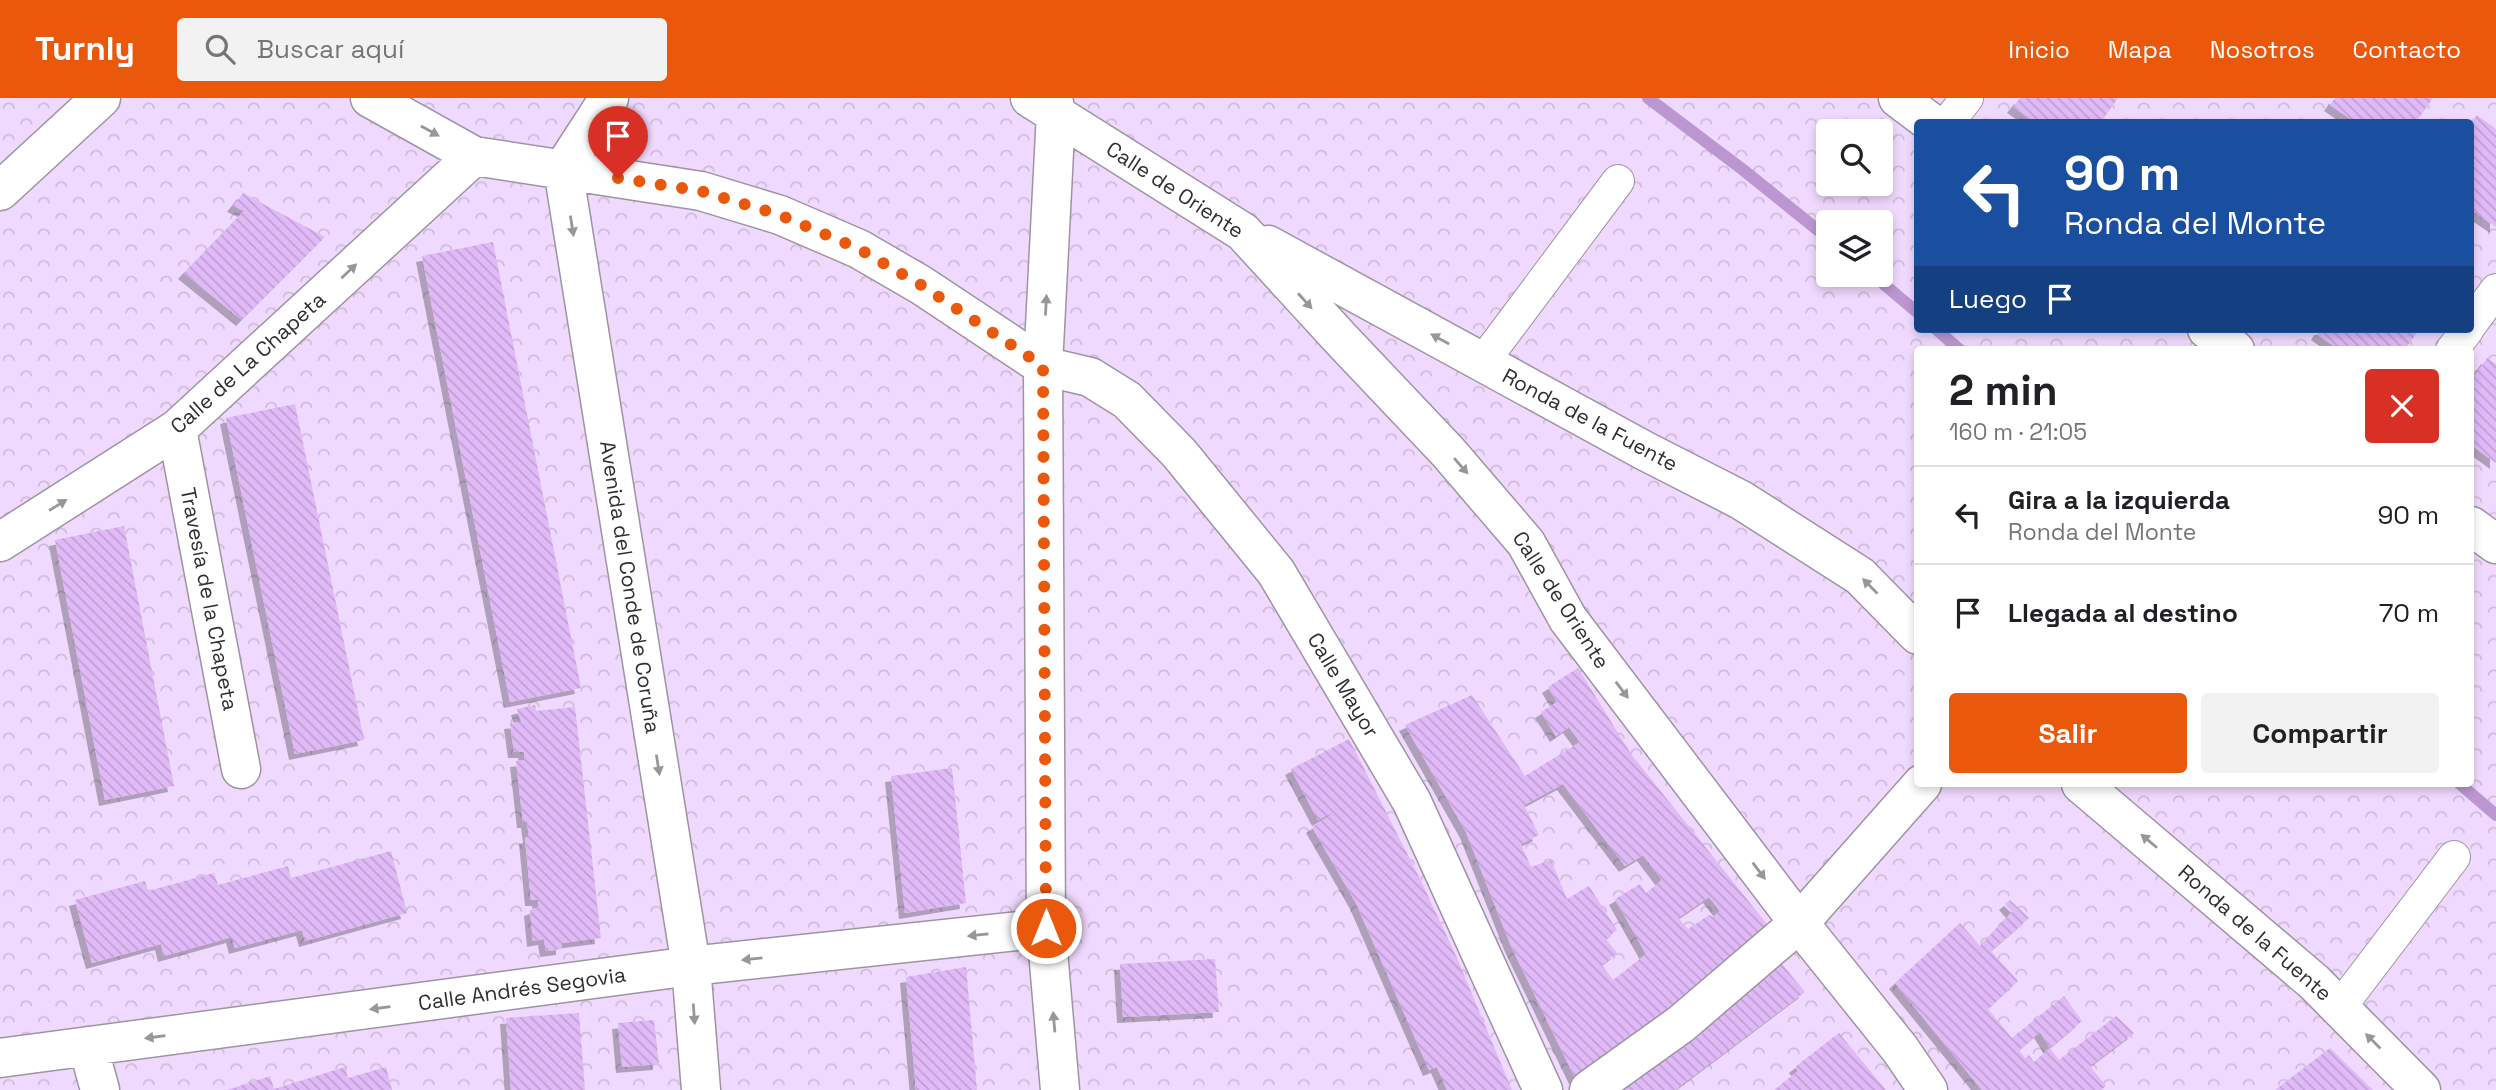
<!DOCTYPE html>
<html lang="es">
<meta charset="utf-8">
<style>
:root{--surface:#fff;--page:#f2f2f2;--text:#202124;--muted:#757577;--line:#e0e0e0;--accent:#ea580c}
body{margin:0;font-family:"Space Grotesk",sans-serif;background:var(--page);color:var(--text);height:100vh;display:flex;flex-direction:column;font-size:26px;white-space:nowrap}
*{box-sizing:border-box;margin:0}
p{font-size:23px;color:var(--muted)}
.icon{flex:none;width:38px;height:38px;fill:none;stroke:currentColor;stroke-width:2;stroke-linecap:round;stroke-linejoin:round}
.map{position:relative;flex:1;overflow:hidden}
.panel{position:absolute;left:1914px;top:248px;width:560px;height:441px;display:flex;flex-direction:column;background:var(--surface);border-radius:7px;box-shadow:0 4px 10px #0003}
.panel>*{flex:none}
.hud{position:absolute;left:1914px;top:21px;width:560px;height:214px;border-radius:7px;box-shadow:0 4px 10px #0003;background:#1a4fa0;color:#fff;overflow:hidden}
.tools{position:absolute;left:1816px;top:21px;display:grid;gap:14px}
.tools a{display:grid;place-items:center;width:77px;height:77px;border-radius:7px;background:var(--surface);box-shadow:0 4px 10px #0003;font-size:35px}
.pin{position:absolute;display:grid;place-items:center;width:60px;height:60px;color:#fff;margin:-72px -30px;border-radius:50% 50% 50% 0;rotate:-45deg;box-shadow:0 0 7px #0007}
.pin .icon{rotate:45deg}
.me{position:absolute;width:77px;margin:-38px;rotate:0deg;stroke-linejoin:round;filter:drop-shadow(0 0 5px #0008)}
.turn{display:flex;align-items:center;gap:24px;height:147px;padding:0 35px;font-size:32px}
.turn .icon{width:91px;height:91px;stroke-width:2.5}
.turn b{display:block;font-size:49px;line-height:60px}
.then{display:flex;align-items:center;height:66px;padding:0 35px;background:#0003;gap:14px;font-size:26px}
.round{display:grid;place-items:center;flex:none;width:74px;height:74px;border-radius:7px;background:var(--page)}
.overview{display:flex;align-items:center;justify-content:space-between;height:119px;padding:0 35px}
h1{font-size:42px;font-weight:600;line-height:52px}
.primary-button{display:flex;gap:14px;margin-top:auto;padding:14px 35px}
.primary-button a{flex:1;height:80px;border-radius:7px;background:var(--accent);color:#fff;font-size:28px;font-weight:600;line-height:80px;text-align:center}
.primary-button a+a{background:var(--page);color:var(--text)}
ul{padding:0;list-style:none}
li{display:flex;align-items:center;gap:21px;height:98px;padding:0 35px;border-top:2px solid var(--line)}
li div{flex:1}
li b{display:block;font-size:26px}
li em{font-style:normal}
header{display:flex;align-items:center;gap:42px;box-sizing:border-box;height:98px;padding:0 35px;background:var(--accent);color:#fff}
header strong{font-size:33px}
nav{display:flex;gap:38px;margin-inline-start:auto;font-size:24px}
.search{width:490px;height:63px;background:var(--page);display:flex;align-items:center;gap:18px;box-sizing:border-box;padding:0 24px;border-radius:7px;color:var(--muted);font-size:26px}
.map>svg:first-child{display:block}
</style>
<header>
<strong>Turnly</strong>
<div class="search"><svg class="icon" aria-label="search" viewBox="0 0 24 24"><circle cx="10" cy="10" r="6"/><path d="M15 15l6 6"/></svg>Buscar aquí</div>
<nav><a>Inicio</a><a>Mapa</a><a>Nosotros</a><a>Contacto</a></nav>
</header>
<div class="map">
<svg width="2496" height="992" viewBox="0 0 2496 992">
<defs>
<pattern id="park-crowns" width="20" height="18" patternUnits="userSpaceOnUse" patternTransform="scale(1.75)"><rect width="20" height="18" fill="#f0d9fe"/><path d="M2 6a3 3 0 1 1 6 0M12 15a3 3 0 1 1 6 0" fill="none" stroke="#cebbda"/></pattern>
<pattern id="building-back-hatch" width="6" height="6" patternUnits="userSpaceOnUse" patternTransform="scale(1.75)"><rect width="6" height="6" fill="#e0b9f7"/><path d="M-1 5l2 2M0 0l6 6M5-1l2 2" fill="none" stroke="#c19fd4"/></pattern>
<filter id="shadow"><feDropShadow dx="-6" dy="6" stdDeviation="0" flood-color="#0004"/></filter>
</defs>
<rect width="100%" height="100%" fill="#faf2ff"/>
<path fill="url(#park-crowns)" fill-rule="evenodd" d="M 0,0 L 2496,0 L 2496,992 L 0,992 ZM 1918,24 L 2471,24 L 2471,231 L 1918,231 ZM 1829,33 L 1881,33 L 1881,86 L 1829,86 ZM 1829,124 L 1881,124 L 1881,177 L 1829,177 ZM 1918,252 L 2471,252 L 2471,686 L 1918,686 Z"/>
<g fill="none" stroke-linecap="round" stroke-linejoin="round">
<path stroke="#bc96d1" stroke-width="12" d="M 1648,0 L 1742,71 L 1829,141
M 1873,177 L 1918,215
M 1936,231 L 1960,252
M 2460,686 L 2496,717"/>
</g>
<path fill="url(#building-back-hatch)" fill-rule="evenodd" filter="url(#shadow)" d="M 2020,0 L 2118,0 L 2101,24 L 2035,24 L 2013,9 Z
M 2335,0 L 2433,0 L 2416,24 L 2355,24 L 2330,7 Z
M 2477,17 L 2496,31 L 2496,129 L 2471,112 L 2471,25 Z
M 243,95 L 325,139 L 242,222 L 184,175 L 244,113 L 233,108 Z
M 493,144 L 581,590 L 510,604 L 422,158 Z
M 2320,231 L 2420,231 L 2404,252 L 2339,252 L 2317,236 Z
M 2487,260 L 2496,266 L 2496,365 L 2471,347 L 2471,283 Z
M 295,306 L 364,642 L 295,656 L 226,320 Z
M 124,428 L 174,688 L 105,702 L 55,442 Z
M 1578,570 L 1631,656 L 1774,835 L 1575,980 L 1511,848 L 1466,734 L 1405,627 L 1472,597 L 1525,678 L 1580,644 L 1569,629 L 1556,638 L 1541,614 L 1557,604 L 1548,589 ZM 1563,686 L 1625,768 L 1643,757 L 1662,782 L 1646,795 L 1640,786 L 1615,801 L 1646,856 L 1613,882 L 1602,867 L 1617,855 L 1606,841 L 1617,832 L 1589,788 L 1567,801 L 1551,762 L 1531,769 L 1521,746 L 1539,737 L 1524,707 ZM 1709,799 L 1720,813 L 1713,819 L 1709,817 L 1688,831 L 1678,820 Z
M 535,607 L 536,613 L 575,609 L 601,840 L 562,845 L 562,851 L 546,853 L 544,841 L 533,843 L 530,812 L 539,809 L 538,802 L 531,802 L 525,740 L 529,739 L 527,724 L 523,724 L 516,663 L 525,662 L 524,654 L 514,654 L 510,625 L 521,624 L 517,611 Z
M 1349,641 L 1422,785 L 1457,860 L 1512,992 L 1447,992 L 1437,969 L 1429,972 L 1356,805 L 1312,729 L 1341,710 L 1318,722 L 1291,671 Z
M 952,670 L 966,805 L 905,815 L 891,678 Z
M 391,753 L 407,815 L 305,843 L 302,832 L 235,850 L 232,839 L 164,858 L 161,846 L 92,865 L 75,802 L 145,783 L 148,793 L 214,775 L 218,787 L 288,768 L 291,780 Z
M 2010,802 L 2029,820 L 1991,853 L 2018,883 L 1988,911 L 2012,940 L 2064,898 L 2082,923 L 2050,950 L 2040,934 L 2019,952 L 2025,960 L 2029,957 L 2034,964 L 2050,950 L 2059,962 L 2116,918 L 2134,935 L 2090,968 L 2106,988 L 2101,992 L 1982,992 L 1895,885 L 1960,825 L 1980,848 L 2012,814 L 2005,806 Z
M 1215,861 L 1219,914 L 1123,919 L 1120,866 Z
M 1782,866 L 1805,894 L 1675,992 L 1610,992 L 1660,958 Z
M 966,869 L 977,992 L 916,992 L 906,879 Z
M 579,915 L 585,992 L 511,992 L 506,920 Z
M 654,922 L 659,966 L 622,969 L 618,925 Z
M 1839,935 L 1886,992 L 1774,992 L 1798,973 L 1795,969 Z
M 2330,950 L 2373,992 L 2275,992 Z
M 345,969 L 348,980 L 386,969 L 392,992 L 227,992 L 270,978 L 274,991 Z"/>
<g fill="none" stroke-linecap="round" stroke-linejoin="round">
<defs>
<path id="pedestrian" d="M 1948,24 L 1967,0
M 2471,226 L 2496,192
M 2452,252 L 2468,231
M 1482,265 L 1618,83
M 2340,909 L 2454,759"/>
<path id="minor" d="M 370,0 L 474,58 L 701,93 L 780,117 L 859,151 L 921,187 L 1043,268 L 1090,279 L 1127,302 L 1179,355 L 1276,474 L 1412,704 L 1543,992
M 609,0 L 563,71 L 691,868 L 701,992
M 1030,0 L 1243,134 L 1340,240 L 1448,354 L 1526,445 L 1568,521 L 1799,825 L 1900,951 L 1928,992
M 1053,0 L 1056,15 L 1043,268 L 1046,830 L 1060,992
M 1898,0 L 1930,24
M 0,93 L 101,0
M 1268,147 L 1645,353 L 1741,402 L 1860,478 L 1918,537
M 2207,231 L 2235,252
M 177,331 L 241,671
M 2471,428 L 2496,446
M 0,444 L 177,331 L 474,58
M 2081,686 L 2314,884 L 2421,992
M 88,948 L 100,992
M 0,960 L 691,868 L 1046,830
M 1589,992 L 1681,926 L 1799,825 L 1922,686"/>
</defs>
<use href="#pedestrian" stroke="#9d94a2" stroke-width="34"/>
<use href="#minor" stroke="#9d94a2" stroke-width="41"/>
<use href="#pedestrian" stroke="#fff" stroke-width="32"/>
<use href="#minor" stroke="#fff" stroke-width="38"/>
</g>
<defs><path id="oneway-solid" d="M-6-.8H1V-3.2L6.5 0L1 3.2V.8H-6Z" transform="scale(1.75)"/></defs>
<g fill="#989699">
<use href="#oneway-solid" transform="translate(430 33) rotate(29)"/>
<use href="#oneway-solid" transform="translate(572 128) rotate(81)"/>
<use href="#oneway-solid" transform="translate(349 173) rotate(-43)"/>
<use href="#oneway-solid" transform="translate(1305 203) rotate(48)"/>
<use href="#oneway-solid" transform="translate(1046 207) rotate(-87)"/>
<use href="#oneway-solid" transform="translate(1440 241) rotate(-151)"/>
<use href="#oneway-solid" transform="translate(1461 368) rotate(49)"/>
<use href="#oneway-solid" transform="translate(58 407) rotate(-32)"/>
<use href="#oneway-solid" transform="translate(1870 488) rotate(-135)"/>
<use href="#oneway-solid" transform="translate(1622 592) rotate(53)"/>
<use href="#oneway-solid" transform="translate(658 667) rotate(81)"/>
<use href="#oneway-solid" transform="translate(2149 743) rotate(-140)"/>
<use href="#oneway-solid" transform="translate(1759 773) rotate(53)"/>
<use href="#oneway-solid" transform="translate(978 837) rotate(174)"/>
<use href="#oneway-solid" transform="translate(752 861) rotate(174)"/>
<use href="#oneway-solid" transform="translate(380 910) rotate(172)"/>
<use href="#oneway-solid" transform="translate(694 916) rotate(86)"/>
<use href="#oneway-solid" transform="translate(1054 924) rotate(-95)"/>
<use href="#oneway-solid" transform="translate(155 939) rotate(172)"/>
<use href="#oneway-solid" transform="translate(2373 943) rotate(-135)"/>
</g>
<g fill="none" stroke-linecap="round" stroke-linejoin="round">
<path stroke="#ea580c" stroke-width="12" stroke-dasharray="0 21.6" d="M 618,80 L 701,93 L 780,117 L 859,151 L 921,187 L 1043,268 L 1046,830"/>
</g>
<g text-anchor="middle" stroke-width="7" stroke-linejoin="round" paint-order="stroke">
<g font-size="21" fill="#312d33" stroke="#fff">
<text transform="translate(1175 92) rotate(33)" y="7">Calle de Oriente</text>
<text transform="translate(248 265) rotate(-42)" y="7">Calle de La Chapeta</text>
<text transform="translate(1590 322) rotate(28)" y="7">Ronda de la Fuente</text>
<text transform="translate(630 489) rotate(81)" y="7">Avenida del Conde de Coruña</text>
<text transform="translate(209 501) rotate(79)" y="7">Travesía de la Chapeta</text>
<text transform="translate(1561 502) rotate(57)" y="7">Calle de Oriente</text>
<text transform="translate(1343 587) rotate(59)" y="7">Calle Mayor</text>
<text transform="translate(2255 835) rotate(41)" y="7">Ronda de la Fuente</text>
<text transform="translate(522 891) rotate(-8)" y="7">Calle Andrés Segovia</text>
</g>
</g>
</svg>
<div class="tools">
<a><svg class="icon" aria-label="search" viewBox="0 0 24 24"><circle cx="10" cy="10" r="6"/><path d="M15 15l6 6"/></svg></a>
<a><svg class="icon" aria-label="layers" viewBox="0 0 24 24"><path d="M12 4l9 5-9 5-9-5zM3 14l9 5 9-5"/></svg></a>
</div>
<div class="pin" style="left:618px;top:80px;background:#d93025"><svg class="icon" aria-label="arrive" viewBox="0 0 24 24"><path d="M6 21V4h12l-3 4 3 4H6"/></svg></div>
<svg class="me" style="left:1046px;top:830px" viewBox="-20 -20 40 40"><circle r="17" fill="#ea580c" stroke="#fff" stroke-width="3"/><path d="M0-11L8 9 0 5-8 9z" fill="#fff"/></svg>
<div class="hud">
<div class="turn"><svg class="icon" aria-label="left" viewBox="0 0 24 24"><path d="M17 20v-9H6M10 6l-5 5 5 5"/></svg><div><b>90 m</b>Ronda del Monte</div></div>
<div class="then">Luego<svg class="icon" aria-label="arrive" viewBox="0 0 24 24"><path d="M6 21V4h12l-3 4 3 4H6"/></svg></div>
</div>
<section class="panel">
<div class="overview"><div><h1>2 min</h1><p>160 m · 21:05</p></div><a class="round" style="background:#d93025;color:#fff"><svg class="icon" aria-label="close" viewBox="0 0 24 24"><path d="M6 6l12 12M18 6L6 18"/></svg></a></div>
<ul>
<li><svg class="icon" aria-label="left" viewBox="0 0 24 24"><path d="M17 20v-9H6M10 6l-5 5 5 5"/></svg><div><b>Gira a la izquierda</b><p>Ronda del Monte</p></div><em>90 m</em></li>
<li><svg class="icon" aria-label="arrive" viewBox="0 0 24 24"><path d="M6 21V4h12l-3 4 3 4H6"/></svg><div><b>Llegada al destino</b></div><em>70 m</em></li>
</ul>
<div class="primary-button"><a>Salir</a><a>Compartir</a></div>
</section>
</div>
